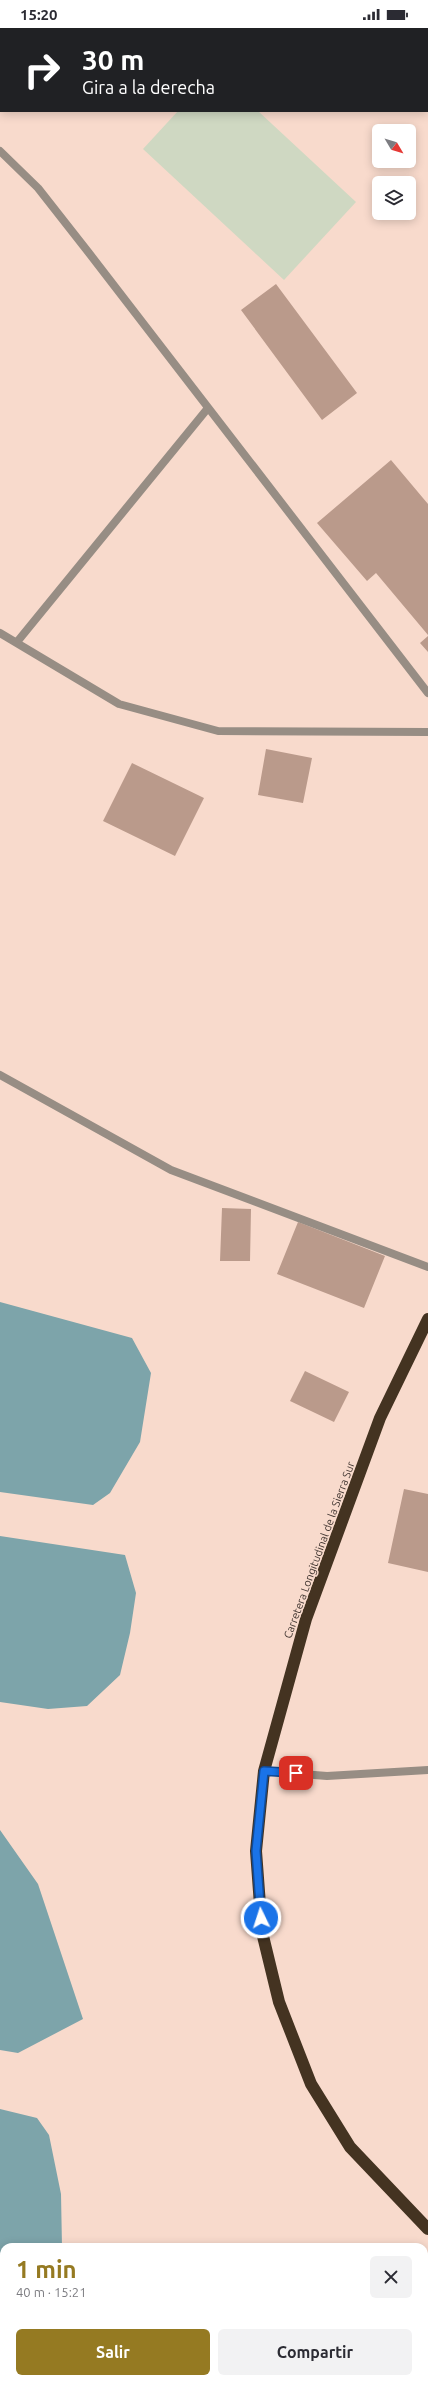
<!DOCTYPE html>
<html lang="es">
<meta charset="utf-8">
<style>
:root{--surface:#fff;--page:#f2f2f3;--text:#2b2b33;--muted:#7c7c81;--accent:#957a22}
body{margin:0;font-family:Ubuntu,sans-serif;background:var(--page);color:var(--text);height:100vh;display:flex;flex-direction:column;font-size:15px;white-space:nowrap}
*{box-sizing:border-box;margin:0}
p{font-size:13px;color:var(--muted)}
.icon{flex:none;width:22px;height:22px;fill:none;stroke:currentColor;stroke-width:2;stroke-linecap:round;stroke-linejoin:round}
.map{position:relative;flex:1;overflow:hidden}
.details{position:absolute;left:0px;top:2215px;width:428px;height:140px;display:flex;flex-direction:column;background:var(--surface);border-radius:12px 12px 0 0;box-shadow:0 2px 10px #0003}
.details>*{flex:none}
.guide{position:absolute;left:0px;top:0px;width:428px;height:84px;box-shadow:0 2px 10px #0003;background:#202124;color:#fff;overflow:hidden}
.needle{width:26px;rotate:128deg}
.fabs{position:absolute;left:372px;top:96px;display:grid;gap:8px}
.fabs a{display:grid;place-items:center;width:44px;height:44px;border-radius:6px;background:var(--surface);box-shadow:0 2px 10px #0003;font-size:20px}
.pin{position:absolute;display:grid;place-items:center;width:34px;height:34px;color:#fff;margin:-17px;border-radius:8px;box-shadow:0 2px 6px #0006}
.me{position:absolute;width:44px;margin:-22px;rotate:356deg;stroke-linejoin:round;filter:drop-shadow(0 0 3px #0008)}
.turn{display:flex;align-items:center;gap:14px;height:84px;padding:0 16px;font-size:18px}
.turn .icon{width:52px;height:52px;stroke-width:2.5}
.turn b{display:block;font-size:28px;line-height:34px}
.round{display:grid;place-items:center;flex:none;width:42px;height:42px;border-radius:6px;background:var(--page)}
.summary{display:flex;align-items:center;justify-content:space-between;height:68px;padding:0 16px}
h1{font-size:24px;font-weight:600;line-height:30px;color:var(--accent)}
.primary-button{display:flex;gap:8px;margin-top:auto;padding:8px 16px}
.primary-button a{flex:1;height:46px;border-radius:6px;background:var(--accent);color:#fff;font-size:16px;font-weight:600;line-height:46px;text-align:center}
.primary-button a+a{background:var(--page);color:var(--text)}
.status{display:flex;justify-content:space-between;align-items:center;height:28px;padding:0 20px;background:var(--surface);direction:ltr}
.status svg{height:11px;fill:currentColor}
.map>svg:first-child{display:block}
</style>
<div class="status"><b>15:20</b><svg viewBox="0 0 49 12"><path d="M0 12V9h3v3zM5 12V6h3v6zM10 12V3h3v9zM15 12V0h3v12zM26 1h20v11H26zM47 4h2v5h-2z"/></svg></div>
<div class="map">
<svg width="428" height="2355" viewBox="0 0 428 2355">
<rect width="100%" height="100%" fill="#f8dacc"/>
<path fill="#cfd8c2" d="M 178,83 L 258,83 L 356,174 L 284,252 L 143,121 Z"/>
<path fill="#7da4aa" d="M 0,1274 L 132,1310 L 151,1345 L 140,1414 L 110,1465 L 93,1477 L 0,1464 Z
M 0,1508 L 125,1527 L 136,1565 L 130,1605 L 120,1647 L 87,1678 L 48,1681 L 0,1674 Z
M 0,1802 L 38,1856 L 83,1991 L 18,2025 L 0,2022 Z
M 0,2081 L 37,2090 L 49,2107 L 61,2166 L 62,2219 L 4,2219 L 4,2351 L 64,2351 L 63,2355 L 0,2355 Z"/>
<path fill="#ba9a8b" d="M 276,256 L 357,365 L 322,392 L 241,282 Z
M 391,432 L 428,476 L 428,607 L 376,545 L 367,553 L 317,495 Z
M 428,608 L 428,624 L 420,615 Z
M 266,721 L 312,730 L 303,775 L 258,767 Z
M 132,735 L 204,770 L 175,828 L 103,793 Z
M 222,1180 L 251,1181 L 250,1233 L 220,1233 Z
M 298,1194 L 385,1228 L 364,1280 L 277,1246 Z
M 305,1343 L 349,1364 L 334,1394 L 290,1373 Z
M 404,1461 L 428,1466 L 428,1544 L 388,1535 Z
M 424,2281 L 428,2285 L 428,2301 L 424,2305 Z"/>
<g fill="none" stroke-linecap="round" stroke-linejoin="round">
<path stroke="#978d84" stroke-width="8" d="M 264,1743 L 327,1748 L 428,1742"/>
<path stroke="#978d84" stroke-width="8" d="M 398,0 L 399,1
M 43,1 L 44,0
M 427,30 L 428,31
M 0,45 L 1,44
M 0,123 L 38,160 L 89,225 L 428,665
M 0,605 L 119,676 L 218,703 L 428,704
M 17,614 L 208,380
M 0,1047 L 171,1142 L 428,1239"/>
<path stroke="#443321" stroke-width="12" d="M 428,1291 L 380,1390 L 306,1591 L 264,1743 L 256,1823 L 262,1904 L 279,1974 L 311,2056 L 350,2119 L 428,2201"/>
</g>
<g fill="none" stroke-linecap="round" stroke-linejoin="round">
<defs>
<path id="route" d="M 261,1890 L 256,1823 L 264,1743 L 296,1745"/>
</defs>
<use href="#route" stroke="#114b97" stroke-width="10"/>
<use href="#route" stroke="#1a73e8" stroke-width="7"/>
</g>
<g text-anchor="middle" stroke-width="3" stroke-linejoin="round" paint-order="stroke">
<g font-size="11" fill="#443833" stroke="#f8dacc">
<text transform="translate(319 1522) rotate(-70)" y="4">Carretera Longitudinal de la Sierra Sur</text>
</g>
</g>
</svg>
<div class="fabs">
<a><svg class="needle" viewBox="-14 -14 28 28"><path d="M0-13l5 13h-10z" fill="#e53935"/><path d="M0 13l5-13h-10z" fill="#7c7c81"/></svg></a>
<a><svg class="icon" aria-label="layers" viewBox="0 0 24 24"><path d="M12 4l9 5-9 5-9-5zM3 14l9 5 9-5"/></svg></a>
</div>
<div class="pin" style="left:296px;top:1745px;background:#d93025"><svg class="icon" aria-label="arrive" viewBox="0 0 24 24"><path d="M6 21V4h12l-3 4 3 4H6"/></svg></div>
<svg class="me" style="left:261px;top:1890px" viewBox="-20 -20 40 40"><circle r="17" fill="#1a73e8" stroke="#fff" stroke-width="3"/><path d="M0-11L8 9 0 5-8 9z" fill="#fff"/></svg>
<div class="guide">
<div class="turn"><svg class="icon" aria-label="right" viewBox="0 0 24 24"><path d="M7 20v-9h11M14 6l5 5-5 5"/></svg><div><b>30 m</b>Gira a la derecha</div></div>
</div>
<section class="details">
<div class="summary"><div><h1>1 min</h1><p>40 m · 15:21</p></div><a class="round"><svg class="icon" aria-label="close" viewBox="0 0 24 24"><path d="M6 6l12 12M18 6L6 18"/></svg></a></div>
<div class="primary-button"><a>Salir</a><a>Compartir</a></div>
</section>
</div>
